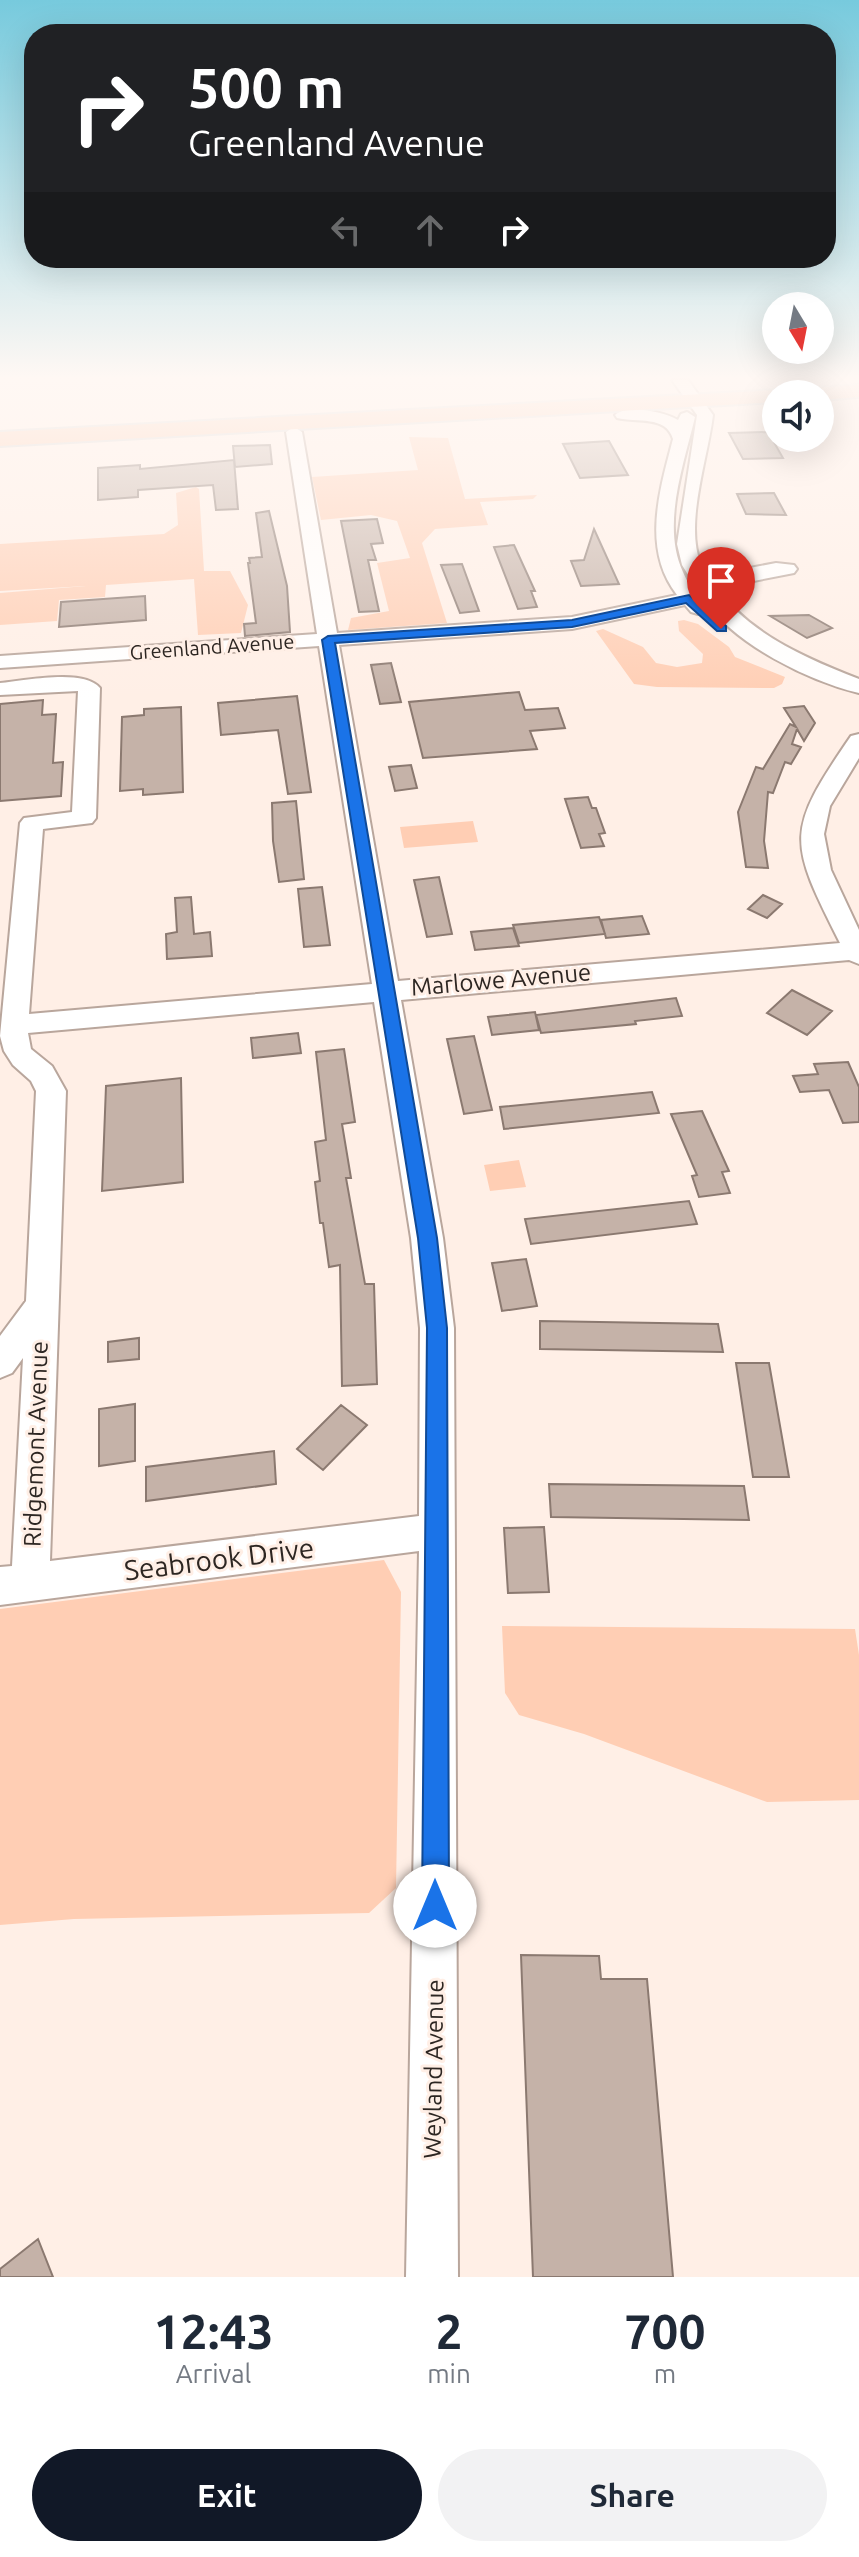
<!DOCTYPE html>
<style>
:root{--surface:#fff;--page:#f2f2f3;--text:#1f2937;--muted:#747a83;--accent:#111827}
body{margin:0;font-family:Ubuntu,sans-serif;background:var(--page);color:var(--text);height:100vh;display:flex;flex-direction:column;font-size:30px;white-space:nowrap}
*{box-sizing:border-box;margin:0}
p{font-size:26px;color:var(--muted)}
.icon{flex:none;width:44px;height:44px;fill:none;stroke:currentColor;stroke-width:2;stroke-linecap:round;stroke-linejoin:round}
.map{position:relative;height:2277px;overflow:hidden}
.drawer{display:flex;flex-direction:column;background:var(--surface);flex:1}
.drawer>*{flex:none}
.banner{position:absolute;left:24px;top:24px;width:812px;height:244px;border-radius:32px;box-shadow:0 8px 32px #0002;background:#202124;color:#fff;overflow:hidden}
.needle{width:52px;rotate:170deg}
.controls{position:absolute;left:762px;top:292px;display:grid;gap:16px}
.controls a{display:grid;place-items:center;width:72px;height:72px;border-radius:50%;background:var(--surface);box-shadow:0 8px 32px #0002;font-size:40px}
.pin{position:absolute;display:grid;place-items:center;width:68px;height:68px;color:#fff;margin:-82px -34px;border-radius:50% 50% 50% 0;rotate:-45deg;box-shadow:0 0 8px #0007}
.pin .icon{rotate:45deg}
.me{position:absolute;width:88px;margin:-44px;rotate:0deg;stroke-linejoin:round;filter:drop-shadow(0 0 6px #0008)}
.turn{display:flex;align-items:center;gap:28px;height:168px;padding:0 32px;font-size:36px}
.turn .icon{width:104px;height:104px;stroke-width:2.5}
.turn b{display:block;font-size:56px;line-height:68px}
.lanes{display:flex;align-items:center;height:76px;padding:0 32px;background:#0003;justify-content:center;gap:40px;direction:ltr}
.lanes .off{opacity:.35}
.eta{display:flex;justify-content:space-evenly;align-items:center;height:136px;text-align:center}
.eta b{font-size:48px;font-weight:700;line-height:56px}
.button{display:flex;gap:16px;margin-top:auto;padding:16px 32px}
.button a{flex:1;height:92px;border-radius:48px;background:var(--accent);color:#fff;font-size:32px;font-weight:700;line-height:92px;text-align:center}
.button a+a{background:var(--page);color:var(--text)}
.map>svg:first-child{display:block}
</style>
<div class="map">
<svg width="859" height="2277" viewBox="0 0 859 2277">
<rect width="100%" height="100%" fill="#ffefe6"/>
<path fill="#ffceb4" d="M 409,437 L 448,438 L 465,499 L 537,495 L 533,499 L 480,502 L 488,525 L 435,529 L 422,543 L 447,623 L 348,630 L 351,618 L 389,611 L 377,563 L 410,558 L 397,521 L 371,515 L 321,520 L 312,477 L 418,470 Z
M 196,487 L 199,489 L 204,571 L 230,571 L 248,605 L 241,633 L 198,635 L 194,579 L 106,585 L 105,597 L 59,600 L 57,621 L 0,625 L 0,593 L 86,586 L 0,591 L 0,544 L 164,534 L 178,525 L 176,493 Z
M 684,620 L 698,624 L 729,647 L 735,657 L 785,677 L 782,684 L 774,688 L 657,687 L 634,684 L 596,631 L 603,629 L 643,647 L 656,663 L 677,667 L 702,663 L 703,654 L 679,631 L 678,621 Z
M 473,821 L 478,842 L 404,848 L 400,827 Z
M 519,1160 L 526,1187 L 490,1191 L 484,1165 Z
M 384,1560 L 401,1592 L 396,1888 L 369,1913 L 74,1919 L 0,1925 L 0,1609 Z
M 502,1626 L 855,1629 L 859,1655 L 859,1800 L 767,1802 L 584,1734 L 519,1715 L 505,1693 Z"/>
<path fill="#c5b2a8" stroke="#8b7970" stroke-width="2" d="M 768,432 L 783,458 L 743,459 L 729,433 Z
M 609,441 L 628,475 L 580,478 L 563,444 Z
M 270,445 L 272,464 L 235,467 L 233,446 Z
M 234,460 L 238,509 L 216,510 L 213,485 L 138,490 L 138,497 L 98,500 L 98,468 L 140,465 L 140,469 Z
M 774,493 L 786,515 L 746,514 L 737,494 Z
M 269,511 L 287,586 L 290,632 L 245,636 L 244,624 L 256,623 L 248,563 L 250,563 L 249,558 L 262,557 L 256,513 Z
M 377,519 L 383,543 L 371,544 L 376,560 L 368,560 L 379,611 L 359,612 L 341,521 Z
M 594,529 L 619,584 L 581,586 L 571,561 L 584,560 Z
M 514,545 L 535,591 L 531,591 L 537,607 L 518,609 L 494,547 Z
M 462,564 L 479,611 L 460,613 L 441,565 Z
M 145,596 L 146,620 L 59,627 L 61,602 Z
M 809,615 L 832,628 L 807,638 L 770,616 Z
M 391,663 L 401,702 L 380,704 L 371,665 Z
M 519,692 L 525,710 L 558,708 L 565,728 L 530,731 L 537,749 L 423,758 L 409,702 Z
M 297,696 L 311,792 L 288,794 L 278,730 L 221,735 L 218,703 Z
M 43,700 L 42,715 L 56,714 L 53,763 L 63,762 L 61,796 L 0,801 L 0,704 Z
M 804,706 L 815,723 L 804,741 L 797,729 L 792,744 L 801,747 L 791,764 L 785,762 L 773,793 L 768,792 L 764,841 L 768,868 L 746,867 L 738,812 L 756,767 L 763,769 L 790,724 L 796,727 L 784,708 Z
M 181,707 L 183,792 L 143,795 L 143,789 L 120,791 L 122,717 L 144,715 L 144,709 Z
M 411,765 L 417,788 L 395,791 L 389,767 Z
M 588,797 L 592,808 L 596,808 L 605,833 L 599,834 L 604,846 L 581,848 L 565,799 Z
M 296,801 L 304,879 L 279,882 L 273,841 L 272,803 Z
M 439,877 L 452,934 L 427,937 L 414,880 Z
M 322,887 L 330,945 L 304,947 L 298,889 Z
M 763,895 L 782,904 L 767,918 L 748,909 Z
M 191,897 L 194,934 L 210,932 L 212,956 L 167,959 L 166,934 L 177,932 L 175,898 Z
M 642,916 L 649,934 L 606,938 L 601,920 Z
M 599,917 L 605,934 L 519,943 L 513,925 Z
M 513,928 L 519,946 L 475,950 L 471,932 Z
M 792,990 L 832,1011 L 807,1035 L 767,1013 Z
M 676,998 L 682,1016 L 635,1021 L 636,1024 L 541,1033 L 536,1015 Z
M 535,1012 L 539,1030 L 492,1035 L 488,1017 Z
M 298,1033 L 301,1053 L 253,1058 L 251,1038 Z
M 474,1036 L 492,1110 L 464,1114 L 447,1039 Z
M 344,1049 L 355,1122 L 342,1124 L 351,1178 L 346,1178 L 365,1284 L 374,1284 L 377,1384 L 342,1386 L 340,1265 L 329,1267 L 323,1223 L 320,1223 L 315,1182 L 320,1181 L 315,1142 L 326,1140 L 316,1052 Z
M 848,1062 L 859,1087 L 859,1122 L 843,1123 L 829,1090 L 800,1092 L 793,1076 L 818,1074 L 814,1064 Z
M 181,1078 L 183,1182 L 102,1191 L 106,1086 Z
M 652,1092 L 659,1113 L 504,1129 L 500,1107 Z
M 702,1111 L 729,1171 L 722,1172 L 730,1193 L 699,1197 L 692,1176 L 697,1175 L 671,1114 Z
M 689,1201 L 697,1224 L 531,1244 L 525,1219 Z
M 526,1259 L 537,1306 L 502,1311 L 492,1263 Z
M 540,1321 L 718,1324 L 723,1352 L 540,1349 Z
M 139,1338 L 139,1359 L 108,1362 L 108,1342 Z
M 736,1363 L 769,1363 L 789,1477 L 753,1477 Z
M 135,1404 L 135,1461 L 99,1466 L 99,1409 Z
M 341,1405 L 367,1425 L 323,1470 L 297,1449 Z
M 274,1451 L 276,1484 L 146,1501 L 146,1467 Z
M 549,1484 L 744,1486 L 749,1520 L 551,1517 Z
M 544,1527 L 549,1592 L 508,1593 L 504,1528 Z
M 521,1955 L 599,1956 L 601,1979 L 647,1979 L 673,2277 L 533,2277 Z
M 38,2239 L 53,2277 L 0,2277 L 0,2269 Z"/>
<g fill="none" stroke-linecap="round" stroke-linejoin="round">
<defs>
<path id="minor" d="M 672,380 L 688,380 L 713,415 C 708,458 684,524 701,564 L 718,574 L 776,563 L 794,565 L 797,569 L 794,573 L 728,586 L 713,584 C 749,634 803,657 859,679 L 859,693 C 808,681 735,644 705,601 L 708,608 L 698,614 L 691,612 L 685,605 L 572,629 L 339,645 L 398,981 L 840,943 C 788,840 785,832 851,736 L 859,734 L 859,758 L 830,806 L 824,834 L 831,870 L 859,930 L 859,964 L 849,960 L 401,1000 L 443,1238 L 454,1328 L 458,2277 L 406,2277 L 419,1551 L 0,1605 L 0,1567 L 12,1566 L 23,1358 L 12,1373 L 0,1378 L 0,1336 L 26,1301 L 36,1091 L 31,1081 L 13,1065 L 4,1051 L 0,1036 L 20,823 L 24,818 L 72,812 L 78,691 L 0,695 L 0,683 C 24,681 83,668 100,688 L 96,818 L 92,823 L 43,829 L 29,1014 L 372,984 L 319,646 L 0,668 L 0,656 L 317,634 L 286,432 L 294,427 L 302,432 L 337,633 L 572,617 L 677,595 C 641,549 660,489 673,439 C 666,415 637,423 617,418 L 615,415 C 628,404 664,412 678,420 L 681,414 L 687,412 L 695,417 C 684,464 661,525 683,572 C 687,581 690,588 698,591 L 682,565 L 677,544 L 697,415 ZM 374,1002 L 411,1238 L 420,1328 L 419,1516 L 50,1561 L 66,1091 L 52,1066 L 31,1049 L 28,1033 Z"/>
<path id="major" d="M 859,385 L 859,397 L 820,400 L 820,394 L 804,394 L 814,388 Z
M 776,390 L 785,394 L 776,394 L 776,402 L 0,446 L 0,432 Z"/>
</defs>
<use href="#minor" stroke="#b9a69c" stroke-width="4"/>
<use href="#major" stroke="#d5d4d3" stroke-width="4"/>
<use href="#minor" fill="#fff" fill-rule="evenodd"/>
<use href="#major" fill="#fac9ad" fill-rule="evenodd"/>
</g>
<linearGradient id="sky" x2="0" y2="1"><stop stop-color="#77cadd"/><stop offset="0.54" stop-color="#fff8f4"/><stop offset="1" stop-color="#fff8f4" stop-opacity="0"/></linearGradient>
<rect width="859" height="699" fill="url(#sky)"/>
<path fill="#1a73e8" stroke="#114b97" stroke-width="2" d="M 689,595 L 726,626 L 726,631 L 717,631 L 686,603 L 572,627 L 335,643 L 437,1238 L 447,1328 L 449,1906 L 445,1915 L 435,1919 L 426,1915 L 422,1906 L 427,1328 L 418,1238 L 322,640 L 328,636 L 572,620 Z"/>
<g text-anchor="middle" stroke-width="6" stroke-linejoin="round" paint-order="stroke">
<g font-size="20" fill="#2d2622" stroke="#ffefe6">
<text transform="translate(212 647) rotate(-4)" y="7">Greenland Avenue</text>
</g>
<g font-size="24" fill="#2d2622" stroke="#ffefe6">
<text transform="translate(501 980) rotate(-5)" y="8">Marlowe Avenue</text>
<text transform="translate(36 1444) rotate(-88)" y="8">Ridgemont Avenue</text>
<text transform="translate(434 2069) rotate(-89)" y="8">Weyland Avenue</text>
</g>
<g font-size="28" fill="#2d2622" stroke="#ffefe6">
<text transform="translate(219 1559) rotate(-7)" y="10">Seabrook Drive</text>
</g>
</g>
</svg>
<div class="controls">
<a><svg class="needle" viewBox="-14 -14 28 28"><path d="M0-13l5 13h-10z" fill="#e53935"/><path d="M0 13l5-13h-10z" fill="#747a83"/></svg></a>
<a><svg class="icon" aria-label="sound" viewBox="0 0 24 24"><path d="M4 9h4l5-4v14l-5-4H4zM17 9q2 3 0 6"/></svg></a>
</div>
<div class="pin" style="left:721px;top:629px;background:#d93025"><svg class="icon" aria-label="arrive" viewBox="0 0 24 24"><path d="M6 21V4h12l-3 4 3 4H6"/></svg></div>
<svg class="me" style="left:435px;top:1906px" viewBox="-20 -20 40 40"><circle r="19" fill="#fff"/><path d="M0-13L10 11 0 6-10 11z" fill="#1a73e8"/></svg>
<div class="banner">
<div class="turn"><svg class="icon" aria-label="right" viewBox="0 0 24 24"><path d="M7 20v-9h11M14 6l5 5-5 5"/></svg><div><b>500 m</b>Greenland Avenue</div></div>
<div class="lanes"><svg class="icon off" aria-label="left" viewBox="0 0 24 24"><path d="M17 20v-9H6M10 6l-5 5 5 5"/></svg><svg class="icon off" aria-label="ahead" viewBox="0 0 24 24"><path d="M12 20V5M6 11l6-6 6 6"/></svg><svg class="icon" aria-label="right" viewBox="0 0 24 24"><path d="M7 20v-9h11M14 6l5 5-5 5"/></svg></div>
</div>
</div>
<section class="drawer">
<div class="eta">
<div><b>12:43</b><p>Arrival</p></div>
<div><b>2</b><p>min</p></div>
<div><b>700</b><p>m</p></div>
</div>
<div class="button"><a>Exit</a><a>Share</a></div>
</section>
